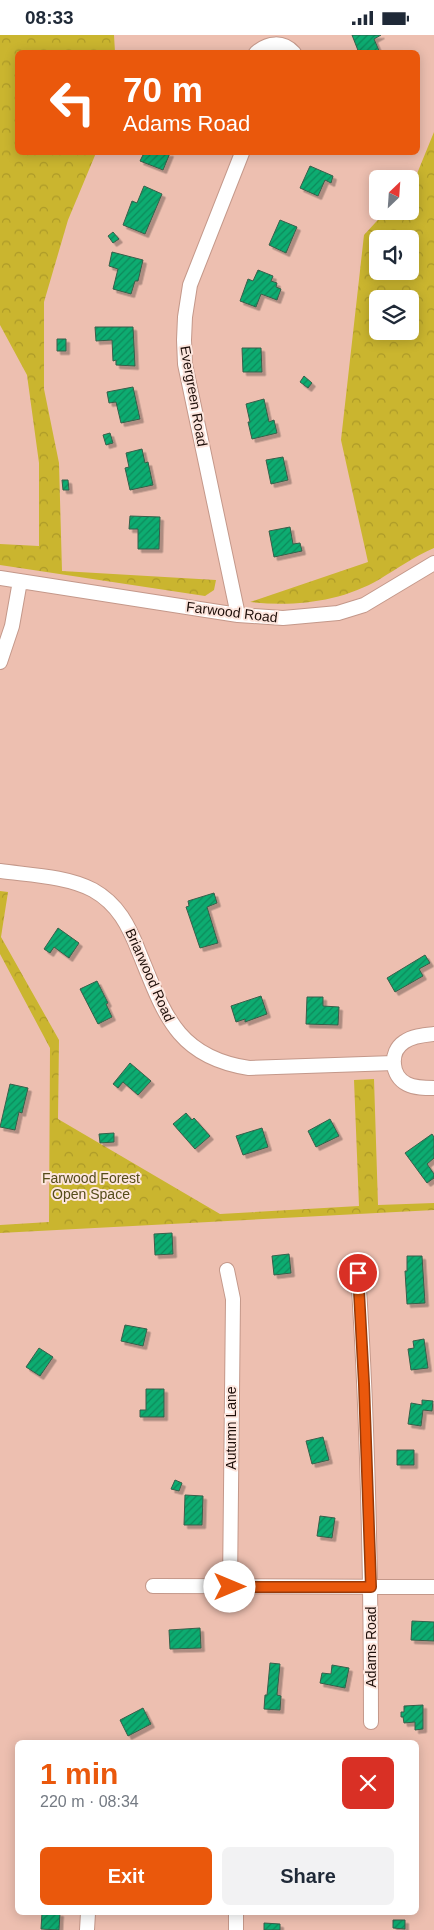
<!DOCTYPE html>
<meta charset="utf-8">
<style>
:root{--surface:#fff;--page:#f2f2f3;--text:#1f2937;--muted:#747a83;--accent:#ea580c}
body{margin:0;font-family:Arial,sans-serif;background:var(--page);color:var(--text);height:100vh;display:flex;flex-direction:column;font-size:19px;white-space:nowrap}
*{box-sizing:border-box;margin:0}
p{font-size:16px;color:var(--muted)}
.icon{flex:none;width:28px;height:28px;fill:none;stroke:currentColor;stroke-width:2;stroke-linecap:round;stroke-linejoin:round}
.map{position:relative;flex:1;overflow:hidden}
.drawer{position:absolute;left:15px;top:1705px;width:404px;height:175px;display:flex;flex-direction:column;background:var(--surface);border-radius:8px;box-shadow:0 2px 12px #0003}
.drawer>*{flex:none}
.top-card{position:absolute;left:15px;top:15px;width:405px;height:105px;border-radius:8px;box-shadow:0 2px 12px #0003;background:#ea580c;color:#fff;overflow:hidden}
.needle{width:32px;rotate:25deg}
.buttons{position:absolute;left:369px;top:135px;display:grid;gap:10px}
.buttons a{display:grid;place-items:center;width:50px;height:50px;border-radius:8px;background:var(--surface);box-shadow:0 2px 12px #0003;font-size:25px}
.pin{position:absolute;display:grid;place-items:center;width:42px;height:42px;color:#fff;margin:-21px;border:2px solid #fff;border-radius:50%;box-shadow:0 1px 5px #0007}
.me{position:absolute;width:55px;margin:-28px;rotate:90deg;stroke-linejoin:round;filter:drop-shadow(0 0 4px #0008)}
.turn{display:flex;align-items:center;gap:18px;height:105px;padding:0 25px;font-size:22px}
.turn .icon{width:65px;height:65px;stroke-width:2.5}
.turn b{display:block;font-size:35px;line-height:42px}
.round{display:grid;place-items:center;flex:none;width:52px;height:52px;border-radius:8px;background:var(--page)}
.headline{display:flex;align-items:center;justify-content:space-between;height:85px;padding:0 25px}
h1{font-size:30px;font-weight:600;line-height:38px;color:var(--accent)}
.button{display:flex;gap:10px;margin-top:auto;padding:10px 25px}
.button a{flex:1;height:58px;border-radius:8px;background:var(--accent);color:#fff;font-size:20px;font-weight:600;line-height:58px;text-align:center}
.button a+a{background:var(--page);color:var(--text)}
.status{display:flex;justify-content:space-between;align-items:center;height:35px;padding:0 25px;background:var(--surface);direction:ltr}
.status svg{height:14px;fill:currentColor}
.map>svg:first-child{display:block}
</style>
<div class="status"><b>08:33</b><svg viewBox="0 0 49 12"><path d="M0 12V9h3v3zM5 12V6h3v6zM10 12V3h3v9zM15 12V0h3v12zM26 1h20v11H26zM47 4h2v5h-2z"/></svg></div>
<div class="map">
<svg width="434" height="1895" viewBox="0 0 434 1895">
<defs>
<pattern id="park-crowns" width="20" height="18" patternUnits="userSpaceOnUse" patternTransform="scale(1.25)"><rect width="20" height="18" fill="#cab52f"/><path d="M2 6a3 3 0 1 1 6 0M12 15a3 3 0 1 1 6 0" fill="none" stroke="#ad9a28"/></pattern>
<pattern id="building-hatch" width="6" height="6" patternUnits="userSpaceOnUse" patternTransform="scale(1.25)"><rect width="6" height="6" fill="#0dac71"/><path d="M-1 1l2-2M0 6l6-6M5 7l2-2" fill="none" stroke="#0c8a5b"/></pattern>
<filter id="shadow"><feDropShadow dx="3.5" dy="3.5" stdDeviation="0" flood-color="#0004"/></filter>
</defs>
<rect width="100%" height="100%" fill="#edbfb0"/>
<path fill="url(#park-crowns)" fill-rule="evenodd" d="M 0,0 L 114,0 L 115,17 L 18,18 L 18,118 L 96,118 L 68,185 L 44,267 L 44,354 L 59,428 L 62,536 L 216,545 L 214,555 L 205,561 L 0,530 L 0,509 L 39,511 L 39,428 L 27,340 L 0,290 Z
M 434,97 L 434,513 C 415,521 398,533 380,544 C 341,567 294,572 250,567 L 368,527 L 341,405 L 364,200 L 386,176 L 410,176 L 410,151 L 414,146 ZM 378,204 L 410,204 L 410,236 L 378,236 ZM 378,264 L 410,264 L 410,296 L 378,296 Z
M 0,856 L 8,857 L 1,902 L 59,1005 L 58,1084 L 220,1179 L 359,1171 L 354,1045 L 374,1044 L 378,1170 L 434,1168 L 434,1175 L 0,1198 L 0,1190 L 49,1187 L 50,1013 L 0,919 Z"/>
<path fill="url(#building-hatch)" stroke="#385f4a" filter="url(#shadow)" d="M 352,0 L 381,0 L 374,4 L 380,18 L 359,18 Z
M 144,118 L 170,118 L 163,135 L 140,126 Z
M 310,131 L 333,141 L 331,148 L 325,145 L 318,161 L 300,153 Z
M 144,151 L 162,159 L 145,199 L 123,190 L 132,166 L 137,168 Z
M 280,185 L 297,192 L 286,218 L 269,210 Z
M 113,197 L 119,204 L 113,208 L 108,201 Z
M 112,217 L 143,225 L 138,246 L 135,246 L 131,259 L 113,254 L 118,234 L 109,231 Z
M 258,235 L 273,241 L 271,246 L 277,248 L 276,252 L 281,254 L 277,265 L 261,259 L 256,272 L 240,266 L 248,244 L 253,246 Z
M 95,292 L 133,292 L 135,331 L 116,330 L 116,325 L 113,326 L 112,305 L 96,306 Z
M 57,304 L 66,304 L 66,316 L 57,316 Z
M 242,313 L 261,313 L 262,337 L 243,337 Z
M 304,341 L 312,348 L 308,353 L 300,347 Z
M 133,352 L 140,384 L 121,388 L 116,367 L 109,368 L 107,357 Z
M 264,364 L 269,387 L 274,385 L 277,398 L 252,404 L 248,387 L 250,387 L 246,369 Z
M 110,398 L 113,408 L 106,410 L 103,400 Z
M 142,414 L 145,428 L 148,427 L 153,450 L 130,455 L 125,433 L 129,432 L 126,418 Z
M 283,422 L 288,445 L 271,449 L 266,425 Z
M 62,445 L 68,445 L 69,455 L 63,455 Z
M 130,481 L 160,482 L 159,514 L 138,514 L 138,494 L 129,494 Z
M 290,492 L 293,509 L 300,508 L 302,516 L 274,522 L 269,496 Z
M 214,858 L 217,868 L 207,872 L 218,908 L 200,913 L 186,872 L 189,871 L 188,866 Z
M 58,893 L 79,908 L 69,923 L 54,912 L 50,918 L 44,914 Z
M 425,920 L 430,928 L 419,934 L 423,941 L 395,957 L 387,943 Z
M 97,946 L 108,968 L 106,969 L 112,982 L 98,989 L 80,954 Z
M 261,961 L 267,979 L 245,987 L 245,984 L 236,987 L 231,971 Z
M 307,962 L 323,962 L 323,971 L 339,972 L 338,990 L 306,989 Z
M 130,1028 L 151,1046 L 138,1060 L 123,1047 L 118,1053 L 113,1049 Z
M 10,1049 L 28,1053 L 22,1078 L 19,1077 L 15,1095 L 0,1092 Z
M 186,1078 L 192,1085 L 194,1083 L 210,1101 L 195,1114 L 173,1089 Z
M 330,1084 L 339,1101 L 316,1112 L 308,1096 Z
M 262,1093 L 268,1112 L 243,1120 L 236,1101 Z
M 114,1098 L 114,1107 L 100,1108 L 99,1099 Z
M 432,1099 L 434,1102 L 434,1123 L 427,1129 L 434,1139 L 434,1143 L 427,1148 L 405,1118 Z
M 172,1198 L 173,1219 L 155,1220 L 154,1199 Z
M 289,1219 L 291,1238 L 274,1240 L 272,1221 Z
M 407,1221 L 422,1221 L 425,1268 L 407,1269 L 405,1236 L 407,1236 Z
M 125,1290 L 147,1294 L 143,1311 L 121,1306 Z
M 424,1304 L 428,1333 L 411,1335 L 408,1314 L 414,1313 L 413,1306 Z
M 39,1313 L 53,1322 L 40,1341 L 26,1332 Z
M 146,1354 L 164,1354 L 164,1382 L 140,1382 L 140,1375 L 146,1375 Z
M 422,1365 L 433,1366 L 432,1376 L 423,1375 L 421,1391 L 408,1389 L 411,1368 L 422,1370 Z
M 323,1402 L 329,1425 L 312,1429 L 306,1406 Z
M 397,1415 L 414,1415 L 414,1430 L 397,1430 Z
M 175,1445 L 182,1448 L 179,1456 L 171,1454 Z
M 185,1460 L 203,1461 L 202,1490 L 184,1490 Z
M 320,1481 L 335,1483 L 332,1503 L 317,1501 Z
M 412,1586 L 434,1587 L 434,1606 L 411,1605 Z
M 200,1593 L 201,1613 L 170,1614 L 169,1595 Z
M 270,1628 L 280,1629 L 277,1660 L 281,1661 L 280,1675 L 264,1674 L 265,1660 L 267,1660 Z
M 332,1630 L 349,1633 L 345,1653 L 320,1648 L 322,1638 L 331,1639 Z
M 423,1670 L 423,1694 L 415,1695 L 415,1687 L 404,1688 L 403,1682 L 401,1682 L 401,1677 L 404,1677 L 404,1671 Z
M 143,1673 L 151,1689 L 128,1701 L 120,1685 Z
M 42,1878 L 60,1878 L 59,1895 L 41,1894 Z
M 393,1885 L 405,1885 L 405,1894 L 393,1893 Z
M 264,1888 L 280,1889 L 280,1895 L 264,1895 Z"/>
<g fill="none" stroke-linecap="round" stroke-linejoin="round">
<defs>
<path id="street" d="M 256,18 C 268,7 283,6 294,18
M 0,543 L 238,580 L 283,583 L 338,578 L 364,570 L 434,528
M 238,580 L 185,329 L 184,305 L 185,282 L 190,250 L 242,118
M 0,627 L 12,591 L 20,546
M 0,836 C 29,840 67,841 93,855 C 118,869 129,891 139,917 C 164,978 176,1022 249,1033 L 394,1028
M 434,999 C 424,1000 412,1001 404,1007 C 389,1017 391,1041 407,1049 C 415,1053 425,1053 434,1053
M 227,1235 L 233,1264 L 230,1551
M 358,1238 C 368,1388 371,1537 371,1687
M 153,1551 L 434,1552
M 87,1895 L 88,1878
M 236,1895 L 236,1878"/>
</defs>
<use href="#street" stroke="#c4988a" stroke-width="16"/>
<use href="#street" stroke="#fff" stroke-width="14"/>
</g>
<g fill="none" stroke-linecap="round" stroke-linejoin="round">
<defs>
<path id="route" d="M 230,1552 L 371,1552 L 364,1349 L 358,1238"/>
</defs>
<use href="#route" stroke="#983908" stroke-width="12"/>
<use href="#route" stroke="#ea580c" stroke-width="9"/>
</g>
<g text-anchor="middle" stroke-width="4" stroke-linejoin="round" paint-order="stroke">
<g font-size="14" fill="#1d0e09" stroke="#fde6de">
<text transform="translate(194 361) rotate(80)" y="5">Evergreen Road</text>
<text transform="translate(232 577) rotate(7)" y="5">Farwood Road</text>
<text transform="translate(150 940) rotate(66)" y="5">Briarwood Road</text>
<text transform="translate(231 1393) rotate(-90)" y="5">Autumn Lane</text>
<text transform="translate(371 1612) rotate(-90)" y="5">Adams Road</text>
</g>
<g font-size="14" fill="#554c19" stroke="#fde6de">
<text x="91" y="1148">Farwood Forest<tspan x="91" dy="16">Open Space</tspan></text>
</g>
</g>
</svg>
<div class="buttons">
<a><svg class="needle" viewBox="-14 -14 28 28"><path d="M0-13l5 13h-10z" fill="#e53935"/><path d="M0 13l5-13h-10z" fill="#747a83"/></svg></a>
<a><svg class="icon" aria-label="sound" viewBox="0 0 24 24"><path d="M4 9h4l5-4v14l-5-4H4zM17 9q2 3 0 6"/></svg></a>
<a><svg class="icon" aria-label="layers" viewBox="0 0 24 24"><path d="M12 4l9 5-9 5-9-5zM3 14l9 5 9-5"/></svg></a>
</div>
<div class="pin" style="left:358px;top:1238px;background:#d93025"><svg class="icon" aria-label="arrive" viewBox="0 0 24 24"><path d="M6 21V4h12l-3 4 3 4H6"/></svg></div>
<svg class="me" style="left:230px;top:1552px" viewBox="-20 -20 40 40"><circle r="19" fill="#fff"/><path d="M0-13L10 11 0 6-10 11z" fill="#ea580c"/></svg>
<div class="top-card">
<div class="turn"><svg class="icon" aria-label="left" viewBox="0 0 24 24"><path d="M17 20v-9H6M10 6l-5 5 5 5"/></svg><div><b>70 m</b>Adams Road</div></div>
</div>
<section class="drawer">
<div class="headline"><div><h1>1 min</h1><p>220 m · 08:34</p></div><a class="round" style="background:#d93025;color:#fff"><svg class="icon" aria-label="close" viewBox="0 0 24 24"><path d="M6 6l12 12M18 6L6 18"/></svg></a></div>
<div class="button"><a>Exit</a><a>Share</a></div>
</section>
</div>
